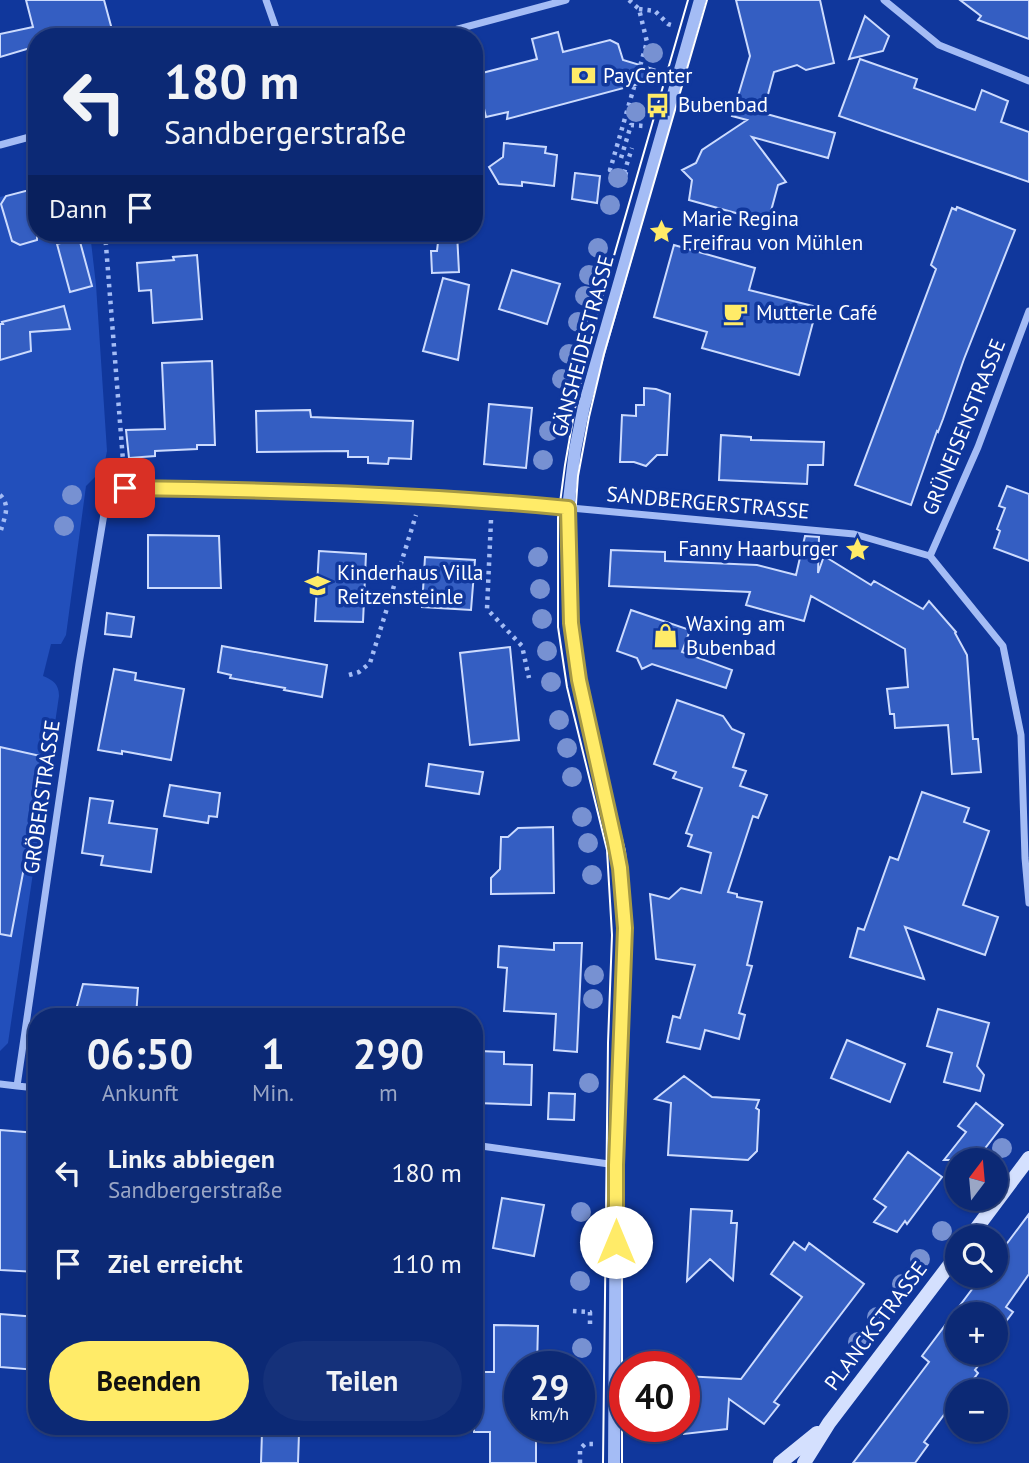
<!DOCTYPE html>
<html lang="de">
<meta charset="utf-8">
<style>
:root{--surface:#0c2975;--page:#15317a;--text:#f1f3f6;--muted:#9aa6c5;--line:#2c4587;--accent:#ffeb68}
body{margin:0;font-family:"PT Sans",sans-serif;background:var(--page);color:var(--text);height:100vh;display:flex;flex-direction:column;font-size:26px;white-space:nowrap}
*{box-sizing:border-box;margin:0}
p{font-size:23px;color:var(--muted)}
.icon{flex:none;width:38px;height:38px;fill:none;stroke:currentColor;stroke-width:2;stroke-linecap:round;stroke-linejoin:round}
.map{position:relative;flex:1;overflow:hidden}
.panel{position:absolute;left:28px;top:1008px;width:455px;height:427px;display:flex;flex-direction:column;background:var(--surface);border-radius:28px;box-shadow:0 2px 5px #0004,0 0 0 2px var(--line)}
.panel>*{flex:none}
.top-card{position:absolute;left:28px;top:28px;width:455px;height:214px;border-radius:28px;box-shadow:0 2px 5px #0004,0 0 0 2px var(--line);background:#0c2975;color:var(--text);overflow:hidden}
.needle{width:46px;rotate:16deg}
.fabs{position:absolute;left:945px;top:1148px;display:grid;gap:14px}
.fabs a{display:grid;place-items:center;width:63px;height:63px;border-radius:50%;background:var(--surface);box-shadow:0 2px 5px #0004,0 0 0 2px var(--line);font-size:35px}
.speed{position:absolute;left:504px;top:1351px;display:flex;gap:14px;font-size:35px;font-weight:700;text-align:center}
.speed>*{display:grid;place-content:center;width:91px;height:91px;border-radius:50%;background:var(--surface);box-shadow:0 2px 5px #0004,0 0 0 2px var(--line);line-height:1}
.speed small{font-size:18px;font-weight:400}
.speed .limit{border:10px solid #d22;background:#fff;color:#111}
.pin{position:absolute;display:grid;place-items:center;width:60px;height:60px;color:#fff;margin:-30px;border-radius:14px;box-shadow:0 4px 10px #0006}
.me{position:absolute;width:77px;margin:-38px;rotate:0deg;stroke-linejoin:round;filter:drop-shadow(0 0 5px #0008)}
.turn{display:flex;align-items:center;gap:24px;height:147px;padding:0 21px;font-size:32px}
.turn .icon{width:91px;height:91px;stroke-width:2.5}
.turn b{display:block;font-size:49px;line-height:60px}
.then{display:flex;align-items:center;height:66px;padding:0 21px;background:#0003;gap:14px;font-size:26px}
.eta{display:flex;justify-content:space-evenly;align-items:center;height:119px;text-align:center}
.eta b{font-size:42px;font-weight:700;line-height:49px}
.primary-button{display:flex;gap:14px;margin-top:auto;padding:14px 21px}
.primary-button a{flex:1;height:80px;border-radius:42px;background:var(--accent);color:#111;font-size:28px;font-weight:700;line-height:80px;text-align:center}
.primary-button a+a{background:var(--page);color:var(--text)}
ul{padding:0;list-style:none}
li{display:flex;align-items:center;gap:21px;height:91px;padding:0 21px}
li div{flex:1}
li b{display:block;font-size:26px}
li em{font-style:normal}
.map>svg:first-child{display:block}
</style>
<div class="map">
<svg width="1029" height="1463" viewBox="0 0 1029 1463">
<rect width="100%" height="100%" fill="#10379c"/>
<path fill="#224fbb" d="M 37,188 L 37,233 L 90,233 L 96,285 L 107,451 L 105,461 L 106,472 L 98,474 L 86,486 L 66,635 L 61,644 L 51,644 L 43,676 C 53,680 59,684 59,696 L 8,1043 L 0,1051 L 0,197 Z"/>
<path fill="#345ec2" stroke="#ccdbfe" stroke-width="2" d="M 26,0 L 104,0 L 114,37 L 37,37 L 37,46 L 0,57 L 0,34 L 33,27 Z
M 736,0 L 820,0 L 834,63 L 806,70 L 797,65 L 774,72 L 763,113 L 835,133 L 828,158 L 752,137 L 786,182 L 778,185 L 768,222 L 689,200 L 692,180 L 682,170 L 696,163 L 702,150 L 747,120 L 732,116 L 750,56 Z
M 960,0 L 1029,0 L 1029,39 L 978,20 L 981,16 Z
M 865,16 L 889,36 L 883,51 L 849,59 Z
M 558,32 L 563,52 L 610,40 L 618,44 L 623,60 L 670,74 L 669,76 L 507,119 L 508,112 L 486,117 L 482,100 L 474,102 L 474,75 L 537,59 L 532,39 Z
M 860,59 L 917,79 L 914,88 L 975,110 L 982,90 L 1008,101 L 1001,122 L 1029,132 L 1029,182 L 839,116 Z
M 504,143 L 546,147 L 545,153 L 557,155 L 554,186 L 522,182 L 522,186 L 499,184 L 489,167 L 503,157 Z
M 575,173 L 600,176 L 597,203 L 572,199 Z
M 37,188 L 37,240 L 20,245 L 12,241 L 1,204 L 6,196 Z
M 957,207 L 1015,230 L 964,359 L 943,419 L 938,432 L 937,431 L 911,505 L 855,485 L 936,269 L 931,265 L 952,208 L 956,210 Z
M 439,233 L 457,233 L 459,272 L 432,273 L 431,251 L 437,251 Z
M 79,238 L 92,286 L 70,292 L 57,244 Z
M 674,245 L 755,268 L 749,290 L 817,307 L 799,375 L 702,348 L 707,332 L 654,317 Z
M 197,255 L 202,319 L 153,323 L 151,290 L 139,291 L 137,263 L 174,260 L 173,257 Z
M 512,270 L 560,284 L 547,324 L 499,309 Z
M 443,278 L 469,285 L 458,360 L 423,351 Z
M 64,306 L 70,329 L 30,332 L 31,351 L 0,360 L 0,324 L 3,324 L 2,322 Z
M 212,361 L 215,445 L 197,445 L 197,449 L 155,451 L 155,456 L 129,458 L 126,430 L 165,429 L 162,363 Z
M 644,388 L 656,389 L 670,394 L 667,455 L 657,455 L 646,466 L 634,462 L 620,462 L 622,415 L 636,416 L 636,405 L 644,405 Z
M 489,404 L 532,408 L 526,468 L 484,464 Z
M 310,410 L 311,417 L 413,421 L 411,459 L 389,458 L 388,464 L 368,463 L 368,457 L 348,457 L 348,451 L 257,452 L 256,411 Z
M 721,435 L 751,437 L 751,440 L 824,442 L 823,465 L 808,465 L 807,484 L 719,480 Z
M 1007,486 L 1029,494 L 1029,561 L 994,548 L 1000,531 L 997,529 L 1005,508 L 999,506 Z
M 148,535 L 219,536 L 221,588 L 148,588 Z
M 805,536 L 819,537 L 818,573 L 824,556 L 871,585 L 874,581 L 923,609 L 929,601 L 956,632 L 955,633 L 967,655 L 973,739 L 978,739 L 981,772 L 952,774 L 948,725 L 895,728 L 894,714 L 890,714 L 887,689 L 908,687 L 905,649 L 811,596 L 804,621 L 746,605 L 750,592 L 609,586 L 611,550 L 665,552 L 665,561 L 757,565 L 796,575 Z
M 319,551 L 366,554 L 363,622 L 315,621 Z
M 425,557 L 475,560 L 471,610 L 422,607 Z
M 631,610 L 690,630 L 682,652 L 732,670 L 726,688 L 652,664 L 642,669 L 637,658 L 617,651 Z
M 107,613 L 134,617 L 131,637 L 105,634 Z
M 222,646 L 327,665 L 322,697 L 284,690 L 285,688 L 230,678 L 231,675 L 218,672 Z
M 510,647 L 519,740 L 470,745 L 460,653 Z
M 114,669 L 136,673 L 135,680 L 184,689 L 171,760 L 122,751 L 122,754 L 98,750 Z
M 677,700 L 723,716 L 732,729 L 744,734 L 733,767 L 746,771 L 740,786 L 767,795 L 758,818 L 753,816 L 728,892 L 737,894 L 737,897 L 762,902 L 747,965 L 752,966 L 739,1013 L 745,1015 L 739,1039 L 705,1030 L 700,1049 L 667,1042 L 673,1016 L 680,1018 L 695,965 L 656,959 L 650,894 L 669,899 L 681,888 L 701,893 L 711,853 L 688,846 L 692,835 L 686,833 L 702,788 L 673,778 L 676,772 L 654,764 Z
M 0,747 L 45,757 L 11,936 L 0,934 Z
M 429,764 L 483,772 L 479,794 L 426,786 Z
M 170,785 L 220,793 L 217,817 L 209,816 L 208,823 L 164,816 Z
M 922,792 L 969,808 L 964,822 L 989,831 L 963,905 L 998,917 L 985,955 L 905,927 L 924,979 L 850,957 L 858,928 L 864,930 L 890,857 L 898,860 Z
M 90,798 L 113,801 L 109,823 L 157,829 L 151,872 L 101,865 L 103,856 L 82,853 Z
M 553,827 L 554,893 L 491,894 L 491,878 L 500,869 L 501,837 L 508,837 L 518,828 Z
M 554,943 L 582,943 L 577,1052 L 554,1050 L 556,1014 L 504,1011 L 507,968 L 498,967 L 499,946 L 554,950 Z
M 83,984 L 138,988 L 136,1017 L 74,1017 Z
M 938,1009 L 989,1023 L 977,1066 L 984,1075 L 980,1091 L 944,1082 L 952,1053 L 927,1046 Z
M 847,1040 L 905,1064 L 890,1102 L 831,1078 Z
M 479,1051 L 504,1052 L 504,1064 L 532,1065 L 531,1105 L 477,1103 L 477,1101 L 474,1100 L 474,1068 L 477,1068 Z
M 684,1076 L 712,1097 L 759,1100 L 756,1108 L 759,1110 L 757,1151 L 748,1160 L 668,1155 L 671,1103 L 655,1099 Z
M 549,1093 L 575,1094 L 574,1120 L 548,1119 Z
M 976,1103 L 1003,1125 L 976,1160 L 944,1160 L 966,1132 L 958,1126 Z
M 0,1130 L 37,1133 L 37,1272 L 0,1270 Z
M 908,1152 L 942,1177 L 907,1224 L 905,1221 L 897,1232 L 874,1222 L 886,1207 L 874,1199 Z
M 502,1198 L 544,1205 L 534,1256 L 493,1248 Z
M 691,1209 L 732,1211 L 731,1223 L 737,1223 L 733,1280 L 710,1259 L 687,1281 Z
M 1029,1214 L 1029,1274 L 1006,1307 L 1013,1312 L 996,1335 L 996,1314 L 957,1314 L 957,1353 L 985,1353 L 987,1354 L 975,1370 L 978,1373 L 966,1389 L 964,1388 L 962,1391 L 957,1391 L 957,1397 L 924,1442 L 928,1445 L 915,1463 L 853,1463 L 929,1362 L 922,1356 L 982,1276 L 996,1276 L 996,1258 Z
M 794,1242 L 805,1250 L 809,1243 L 864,1284 L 774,1402 L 779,1405 L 764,1424 L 729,1399 L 727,1429 L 684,1434 L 684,1376 L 741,1379 L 802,1297 L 771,1274 Z
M 0,1314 L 37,1317 L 37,1370 L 0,1367 Z
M 494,1325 L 538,1326 L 537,1367 L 520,1367 L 520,1426 L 536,1426 L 536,1463 L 490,1463 L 490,1432 L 474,1432 L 474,1372 L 494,1372 Z
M 262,1432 L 299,1433 L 298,1463 L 261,1463 Z"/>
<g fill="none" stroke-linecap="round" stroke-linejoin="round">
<path stroke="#a4bcf5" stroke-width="4.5" stroke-dasharray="3.5 5" stroke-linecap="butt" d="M 629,0 L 639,9 L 647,42 L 610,170 L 629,175
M 639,9 L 655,11 L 668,24 L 675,26
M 621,158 L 631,125 L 644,126
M 624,173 L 632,148
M 105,233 L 124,473
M 0,495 C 12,506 3,520 0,534
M 491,520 L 487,609 L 522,646 L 529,678
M 349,675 L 359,672 L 370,663 L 416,515
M 573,1311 L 590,1312 L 590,1329
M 580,1463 L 580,1449 L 585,1444 L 595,1444"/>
<path stroke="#a4bcf5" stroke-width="7" d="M 266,0 L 279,37
M 884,0 L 939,45 L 1029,81
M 428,37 L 566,0
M 0,145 L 37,135
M 930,556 L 978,447 L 1029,311
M 0,1084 L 17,1086 L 79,664 L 107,496 L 125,488 L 266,490 L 560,507 L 854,534 L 930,556 L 1003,646 L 1021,735 L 1025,858 L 1029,903
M 17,1086 L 37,1088
M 474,1145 L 616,1165"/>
<path stroke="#a4bcf5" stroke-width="12" d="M 614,1463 L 616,1165 L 625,928 L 620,868 L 611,815 L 579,680 L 571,623 L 568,508 L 575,450 L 584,406 L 700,0"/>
<path stroke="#d4e0fe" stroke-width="14" d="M 970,1237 L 1029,1158
M 780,1463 L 817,1433
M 804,1463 L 829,1423 L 957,1255"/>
<path stroke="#fff" stroke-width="2" d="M 603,1463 L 608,1043 L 612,935 L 607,850 L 567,687 L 558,627 L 558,518 L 565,465 L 575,408 L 598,311 L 688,0
M 622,1463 L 622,1149 L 629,952 L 629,902 L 625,851 L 601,756 L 581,653 L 576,619 L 573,545 L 578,476 L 589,417 L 604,354 L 707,0"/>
</g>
<g fill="#7791d2">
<circle cx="653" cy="53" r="10"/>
<circle cx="636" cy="112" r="10"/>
<circle cx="618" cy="178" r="10"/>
<circle cx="610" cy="205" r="10"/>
<circle cx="598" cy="248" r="10"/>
<circle cx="589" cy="275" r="10"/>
<circle cx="585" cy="296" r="10"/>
<circle cx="578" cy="322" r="10"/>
<circle cx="569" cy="354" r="10"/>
<circle cx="562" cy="379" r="10"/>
<circle cx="549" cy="431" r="10"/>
<circle cx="543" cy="460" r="10"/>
<circle cx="72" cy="495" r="10"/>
<circle cx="64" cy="526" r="10"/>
<circle cx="538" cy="557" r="10"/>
<circle cx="540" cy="589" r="10"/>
<circle cx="542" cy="619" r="10"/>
<circle cx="547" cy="651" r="10"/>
<circle cx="551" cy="682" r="10"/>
<circle cx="559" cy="720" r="10"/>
<circle cx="567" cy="748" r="10"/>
<circle cx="572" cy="777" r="10"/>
<circle cx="582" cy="817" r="10"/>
<circle cx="588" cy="843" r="10"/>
<circle cx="592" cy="875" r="10"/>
<circle cx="594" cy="975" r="10"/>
<circle cx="593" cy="999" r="10"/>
<circle cx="589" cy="1083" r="10"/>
<circle cx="1002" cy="1148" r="10"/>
<circle cx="581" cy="1212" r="10"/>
<circle cx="942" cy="1231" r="10"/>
<circle cx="920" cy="1259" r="10"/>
<circle cx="580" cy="1281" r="10"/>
<circle cx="902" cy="1284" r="10"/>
<circle cx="877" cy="1317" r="10"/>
<circle cx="858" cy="1342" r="10"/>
<circle cx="582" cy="1348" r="10"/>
</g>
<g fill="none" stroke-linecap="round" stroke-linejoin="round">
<defs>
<path id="route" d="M 125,488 C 273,490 421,494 568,508 L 571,623 L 579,680 L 615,842 L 620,868 L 625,928 L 616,1165 L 616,1242"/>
</defs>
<use href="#route" stroke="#a69944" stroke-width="18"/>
<use href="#route" stroke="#ffeb68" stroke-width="12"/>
</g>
<defs>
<symbol id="bank-bare" viewBox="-9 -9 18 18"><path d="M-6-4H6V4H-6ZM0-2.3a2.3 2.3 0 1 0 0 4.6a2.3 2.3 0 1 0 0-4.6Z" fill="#ffeb68" stroke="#10379c" stroke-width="2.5" paint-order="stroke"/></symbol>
<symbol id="bus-bare" viewBox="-9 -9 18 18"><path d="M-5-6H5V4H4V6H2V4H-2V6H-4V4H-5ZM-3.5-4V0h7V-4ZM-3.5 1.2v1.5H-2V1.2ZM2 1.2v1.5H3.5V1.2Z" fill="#ffeb68" stroke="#10379c" stroke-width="2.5" paint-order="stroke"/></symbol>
<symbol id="sight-bare" viewBox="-9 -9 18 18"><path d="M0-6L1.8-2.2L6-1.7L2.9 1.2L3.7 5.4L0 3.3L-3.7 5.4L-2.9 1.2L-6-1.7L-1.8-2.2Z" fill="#ffeb68" stroke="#10379c" stroke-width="2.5" paint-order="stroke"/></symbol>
<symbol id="cafe-bare" viewBox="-9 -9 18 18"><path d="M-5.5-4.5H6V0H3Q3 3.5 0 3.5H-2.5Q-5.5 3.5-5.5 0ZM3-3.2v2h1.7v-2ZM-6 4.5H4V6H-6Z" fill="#ffeb68" stroke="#10379c" stroke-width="2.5" paint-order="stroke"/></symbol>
<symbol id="school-bare" viewBox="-9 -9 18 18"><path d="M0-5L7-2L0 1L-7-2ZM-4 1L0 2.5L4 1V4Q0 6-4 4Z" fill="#ffeb68" stroke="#10379c" stroke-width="2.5" paint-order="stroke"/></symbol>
<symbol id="shop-bare" viewBox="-9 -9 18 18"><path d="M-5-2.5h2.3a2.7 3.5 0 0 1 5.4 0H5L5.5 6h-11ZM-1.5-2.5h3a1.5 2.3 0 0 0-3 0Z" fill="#ffeb68" stroke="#10379c" stroke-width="2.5" paint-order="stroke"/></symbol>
</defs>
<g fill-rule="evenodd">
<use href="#bank-bare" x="566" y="58" width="35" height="35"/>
<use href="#bus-bare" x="640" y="88" width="35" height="35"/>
<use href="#sight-bare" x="644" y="214" width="35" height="35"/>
<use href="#cafe-bare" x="718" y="296" width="35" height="35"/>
<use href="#sight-bare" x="840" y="532" width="35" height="35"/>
<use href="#school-bare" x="300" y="568" width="35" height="35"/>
<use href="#shop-bare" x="648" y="618" width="35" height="35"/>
</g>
<g text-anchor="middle" stroke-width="7" stroke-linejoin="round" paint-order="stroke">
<g font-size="21" fill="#fff" stroke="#10379c" text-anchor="start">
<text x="603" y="83">PayCenter</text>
<text x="678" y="112">Bubenbad</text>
<text x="682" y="226">Marie Regina<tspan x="682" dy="24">Freifrau von Mühlen</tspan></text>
<text x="756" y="320">Mutterle Café</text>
<text x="838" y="556" text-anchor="end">Fanny Haarburger</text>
<text x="337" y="580">Kinderhaus Villa<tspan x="337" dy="24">Reitzensteinle</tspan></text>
<text x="686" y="631">Waxing am<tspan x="686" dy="24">Bubenbad</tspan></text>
</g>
<g font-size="21" fill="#fff" stroke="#10379c">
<text transform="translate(583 346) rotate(-75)" y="7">GÄNSHEIDESTRASSE</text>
<text transform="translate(964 427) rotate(-68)" y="7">GRÜNEISENSTRASSE</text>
<text transform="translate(708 503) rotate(5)" y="7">SANDBERGERSTRASSE</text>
<text transform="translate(42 797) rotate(-82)" y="7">GRÖBERSTRASSE</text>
<text transform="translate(876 1326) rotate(-53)" y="7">PLANCKSTRASSE</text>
</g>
</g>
</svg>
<div class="fabs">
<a><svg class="needle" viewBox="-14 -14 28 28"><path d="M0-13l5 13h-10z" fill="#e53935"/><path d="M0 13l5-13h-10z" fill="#9aa6c5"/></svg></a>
<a><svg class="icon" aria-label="search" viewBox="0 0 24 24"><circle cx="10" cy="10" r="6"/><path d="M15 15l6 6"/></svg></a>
<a>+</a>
<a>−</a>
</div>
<div class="speed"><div>29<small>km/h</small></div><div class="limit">40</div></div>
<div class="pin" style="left:125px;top:488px;background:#d93025"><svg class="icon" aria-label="arrive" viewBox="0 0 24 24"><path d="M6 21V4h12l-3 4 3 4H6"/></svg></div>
<svg class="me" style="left:616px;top:1242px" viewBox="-20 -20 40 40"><circle r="19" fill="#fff"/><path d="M0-13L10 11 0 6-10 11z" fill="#ffeb68"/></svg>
<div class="top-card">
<div class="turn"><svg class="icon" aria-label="left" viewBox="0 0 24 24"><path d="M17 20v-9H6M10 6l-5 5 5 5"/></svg><div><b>180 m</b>Sandbergerstraße</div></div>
<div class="then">Dann<svg class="icon" aria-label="arrive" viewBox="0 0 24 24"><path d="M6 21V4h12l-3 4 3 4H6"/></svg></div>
</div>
<section class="panel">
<div class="eta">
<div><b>06:50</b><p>Ankunft</p></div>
<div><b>1</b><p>Min.</p></div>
<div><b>290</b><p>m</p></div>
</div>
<ul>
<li><svg class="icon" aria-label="left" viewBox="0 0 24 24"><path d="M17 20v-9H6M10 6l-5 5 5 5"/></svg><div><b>Links abbiegen</b><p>Sandbergerstraße</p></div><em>180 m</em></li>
<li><svg class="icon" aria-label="arrive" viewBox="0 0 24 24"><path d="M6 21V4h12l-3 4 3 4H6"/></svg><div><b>Ziel erreicht</b></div><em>110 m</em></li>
</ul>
<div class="primary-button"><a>Beenden</a><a>Teilen</a></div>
</section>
</div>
